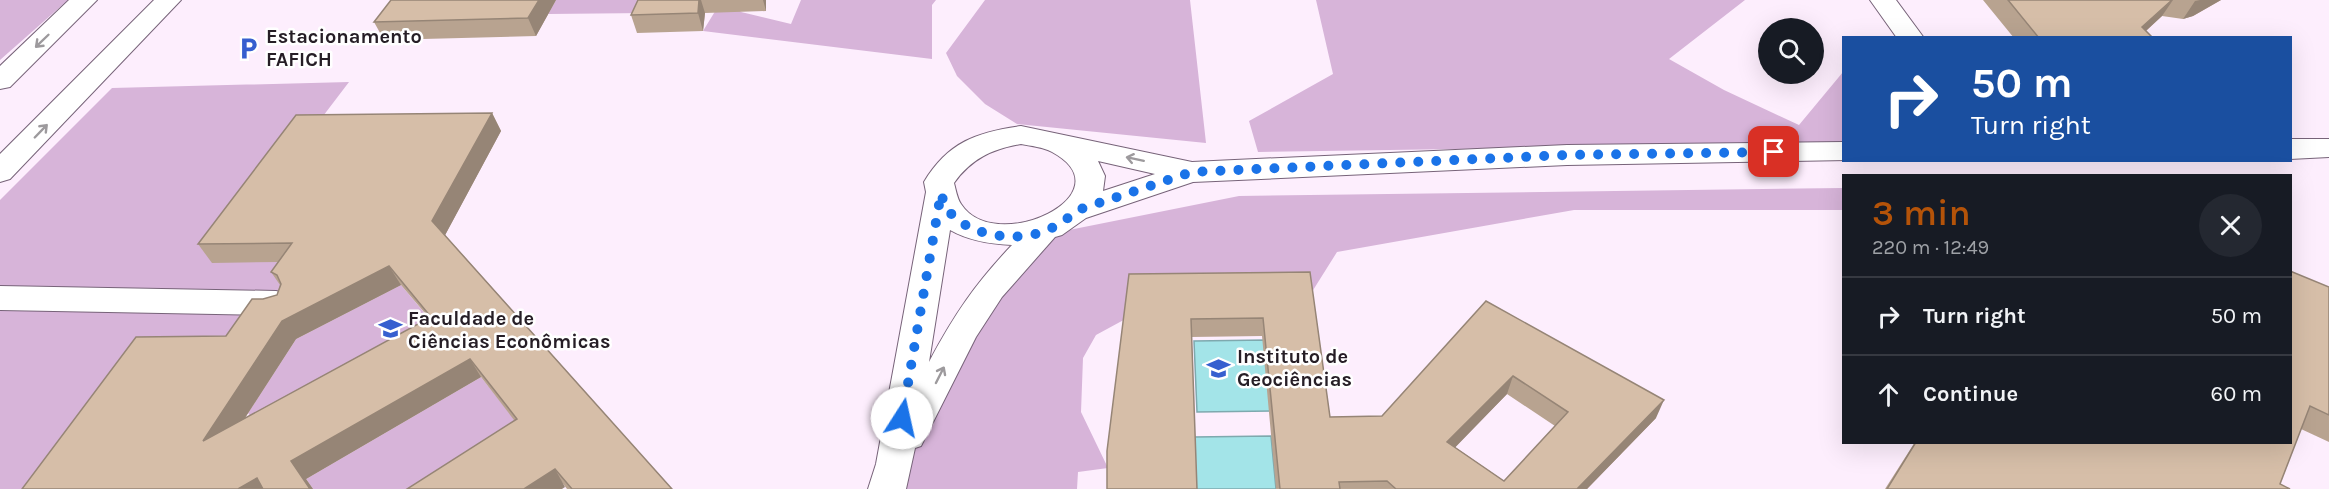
<!DOCTYPE html>
<meta charset="utf-8">
<style>
:root{--surface:#171b24;--page:#242831;--text:#f1f3f6;--muted:#9ea1a6;--line:#363941;--accent:#b45309}
body{margin:0;font-family:Karla,sans-serif;background:var(--page);color:var(--text);height:100vh;display:flex;flex-direction:column;font-size:22px;white-space:nowrap}
*{box-sizing:border-box;margin:0}
p{font-size:20px;color:var(--muted)}
.icon{flex:none;width:33px;height:33px;fill:none;stroke:currentColor;stroke-width:2;stroke-linecap:round;stroke-linejoin:round}
.map{position:relative;flex:1;overflow:hidden}
.details{position:absolute;left:1842px;top:174px;width:450px;height:270px;display:flex;flex-direction:column;background:var(--surface);border-radius:0px;box-shadow:0 6px 24px #0002}
.details>*{flex:none}
.banner{position:absolute;left:1842px;top:36px;width:450px;height:126px;border-radius:0px;box-shadow:0 6px 24px #0002;background:#1a4fa0;color:#fff;overflow:hidden}
.controls{position:absolute;left:1758px;top:18px;display:grid;gap:12px}
.controls a{display:grid;place-items:center;width:66px;height:66px;border-radius:50%;background:var(--surface);box-shadow:0 6px 24px #0002;font-size:30px}
.pin{position:absolute;display:grid;place-items:center;width:51px;height:51px;color:#fff;margin:-26px;border-radius:12px;box-shadow:0 3px 9px #0006}
.me{position:absolute;width:66px;margin:-33px;rotate:10deg;stroke-linejoin:round;filter:drop-shadow(0 0 4px #0008)}
.turn{display:flex;align-items:center;gap:21px;height:126px;padding:0 30px;font-size:27px}
.turn .icon{width:78px;height:78px;stroke-width:2.5}
.turn b{display:block;font-size:42px;line-height:51px}
.round{display:grid;place-items:center;flex:none;width:63px;height:63px;border-radius:32px;background:var(--page)}
.head{display:flex;align-items:center;justify-content:space-between;height:102px;padding:0 30px}
h1{font-size:36px;font-weight:600;line-height:45px;color:var(--accent)}
ul{padding:0;list-style:none}
li{display:flex;align-items:center;gap:18px;height:78px;padding:0 30px;border-top:2px solid var(--line)}
li div{flex:1}
li b{display:block;font-size:22px}
li em{font-style:normal}
.map>svg:first-child{display:block}
</style>
<div class="map">
<svg width="2329" height="489" viewBox="0 0 2329 489">
<rect width="100%" height="100%" fill="#fdeefd"/>
<path fill="#d7b4d9" d="M 0,0 L 68,0 L 0,60 Z
M 556,0 L 652,0 L 646,13 L 548,14 Z
M 722,0 L 730,0 L 741,12 L 791,24 L 801,0 L 936,0 L 932,5 L 932,59 L 703,31 Z
M 985,0 L 1190,0 L 1206,143 L 1017,124 L 985,104 L 957,76 L 946,53 Z
M 1316,0 L 1745,0 L 1669,59 L 1724,90 L 1799,125 L 1843,72 L 1843,143 L 1258,152 L 1249,121 L 1333,74 Z
M 349,82 L 212,262 L 304,261 L 240,354 L 54,489 L 0,489 L 0,200 L 112,88 Z
M 1843,188 L 1843,210 L 1574,210 L 1337,252 L 1310,295 L 1131,316 L 1096,335 L 1083,358 L 1081,412 L 1108,468 L 1078,472 L 1077,489 L 887,489 L 997,294 L 1049,234 L 1239,196 Z
M 401,285 L 443,335 L 262,435 L 248,413 L 296,339 Z
M 481,377 L 528,437 L 447,489 L 313,489 L 306,479 Z"/>
<path fill="#a3e4e8" stroke="#7ea9ae" stroke-width="1.5" d="M 1266,340 L 1273,411 L 1197,412 L 1194,341 Z
M 1271,436 L 1276,489 L 1196,489 L 1194,437 Z"/>
<g fill="none" stroke-linecap="round" stroke-linejoin="round">
<defs>
<path id="street" d="M 69,0 L 97,0 L 10,87 L 0,89 L 0,66 Z
M 154,0 L 181,0 L 10,179 L 0,182 L 0,154 Z
M 1870,0 L 1896,0 L 1924,38 L 1897,38 Z
M 1021,126 L 1192,162 L 1567,145 L 1844,142 L 1844,160 L 1848,160 L 1567,165 L 1193,182 L 1086,218 L 1062,235 L 1055,237 L 1002,297 L 976,337 L 921,446 L 915,448 L 906,489 L 868,489 L 876,464 L 926,192 L 924,182 C 948,142 977,132 1021,126 ZM 1021,144 C 1031,146 1043,147 1052,152 C 1129,194 995,257 961,204 C 957,198 956,190 954,183 C 971,159 992,149 1021,144 ZM 1098,161 L 1155,174 L 1103,191 L 1105,176 ZM 950,230 C 969,241 990,244 1012,245 C 975,284 954,315 929,362 Z
M 2290,139 L 2329,139 L 2329,157 L 2290,159 Z
M 0,286 L 276,291 L 288,294 L 292,303 L 288,312 L 276,315 L 0,310 Z"/>
</defs>
<use href="#street" stroke="#776379" stroke-width="2"/>
<use href="#street" fill="#fff" fill-rule="evenodd"/>
</g>
<path fill="#b8a390" fill-rule="evenodd" d="M 556,0 L 536,36 L 384,40 L 374,22 Z
M 638,0 L 766,0 L 766,11 L 705,13 L 703,31 L 637,33 L 631,15 Z
M 1983,0 L 2221,0 L 2193,16 L 2183,19 L 2162,16 L 2146,31 L 2153,38 L 2014,38 Z
M 492,113 L 501,131 L 445,235 L 672,489 L 567,489 L 481,377 L 306,479 L 313,489 L 22,489 L 226,336 L 263,299 L 277,295 L 280,285 L 271,272 L 279,262 L 212,263 L 198,244 ZM 401,285 L 429,318 L 245,418 L 296,339 Z
M 1310,272 L 1330,417 L 1382,416 L 1486,301 L 1656,418 L 1587,489 L 1276,489 L 1262,336 L 1191,337 L 1129,274 ZM 1507,394 L 1555,426 L 1504,481 L 1455,447 Z
M 2329,287 L 2329,442 L 2301,429 L 2280,484 L 2290,489 L 1885,489 L 1915,442 L 2290,442 Z"/>
<path fill="#968576" d="M 539,0 L 556,0 L 536,36 L 528,18 Z
M 699,0 L 701,0 L 705,13 L 703,31 L 698,13 Z
M 763,0 L 766,0 L 766,11 Z
M 2173,0 L 2162,16 L 2138,38 L 2142,27 Z
M 2200,0 L 2221,0 L 2193,16 L 2183,19 L 2195,1 Z
M 492,113 L 501,131 L 443,239 L 432,221 Z
M 389,266 L 401,285 L 296,339 L 219,458 L 203,441 L 282,321 Z
M 470,359 L 481,377 L 306,479 L 313,489 L 310,489 L 291,461 Z
M 1513,376 L 1507,394 L 1443,460 L 1447,442 Z
M 1664,400 L 1656,418 L 1587,489 L 1577,489 Z
M 555,469 L 565,487 L 562,489 L 524,489 Z
M 257,478 L 266,489 L 238,489 Z"/>
<path fill="#d6bea8" stroke="#968576" stroke-width="1.5" fill-rule="evenodd" d="M 391,0 L 539,0 L 528,18 L 374,22 Z
M 638,0 L 699,0 L 698,13 L 631,15 Z
M 2008,0 L 2172,0 L 2142,27 L 2153,38 L 2039,38 Z
M 492,113 L 432,221 L 672,489 L 572,489 L 555,469 L 524,489 L 407,489 L 517,419 L 470,359 L 291,461 L 310,489 L 263,489 L 257,478 L 238,489 L 22,489 L 136,337 L 226,336 L 252,299 L 263,299 L 277,295 L 281,284 L 277,275 L 271,272 L 292,243 L 198,244 L 296,115 ZM 389,266 L 431,317 L 203,441 L 282,321 Z
M 2290,271 L 2329,287 L 2329,415 L 2310,406 L 2280,484 L 2290,489 L 1887,489 L 1916,442 L 2290,442 Z
M 1310,272 L 1330,417 L 1382,416 L 1486,301 L 1664,400 L 1577,489 L 1396,489 L 1387,481 L 1339,482 L 1340,489 L 1280,489 L 1263,318 L 1191,319 L 1197,489 L 1107,489 L 1107,451 L 1129,274 ZM 1513,376 L 1568,412 L 1504,481 L 1447,442 Z"/>
<defs><path id="oneway-shaft" d="M-6 0H5M1.5-3L5.5 0L1.5 3" fill="none" stroke-width="1.6" stroke-linecap="round" stroke-linejoin="round" transform="scale(1.5)"/></defs>
<g stroke="#9d9a9d">
<use href="#oneway-shaft" transform="translate(42 41) rotate(136)"/>
<use href="#oneway-shaft" transform="translate(41 131) rotate(-46)"/>
<use href="#oneway-shaft" transform="translate(1135 159) rotate(-168)"/>
<use href="#oneway-shaft" transform="translate(940 375) rotate(-63)"/>
</g>
<g fill="none" stroke-linecap="round" stroke-linejoin="round">
<path stroke="#1a73e8" stroke-width="10" stroke-dasharray="0 18" d="M 902,418 L 941,193 C 943,199 944,206 948,210 C 968,236 1013,242 1042,232 C 1055,228 1067,219 1078,210 L 1192,172 L 1567,155 L 1774,152"/>
</g>
<defs>
<symbol id="parking-bare" viewBox="-9 -9 18 18"><path d="M-3.5-5.5H1a3.5 3.5 0 0 1 0 7H-1V5.5H-3.5ZM-1-3.4V-.6H.8a1.4 1.4 0 0 0 0-2.8Z" fill="#365fcf" stroke="#fff" stroke-width="2.5" paint-order="stroke"/></symbol>
<symbol id="university-bare" viewBox="-9 -9 18 18"><path d="M0-5L7-2L0 1L-7-2ZM-4 1L0 2.5L4 1V4Q0 6-4 4Z" fill="#365fcf" stroke="#fff" stroke-width="2.5" paint-order="stroke"/></symbol>
</defs>
<g fill-rule="evenodd">
<use href="#parking-bare" x="232" y="32" width="33" height="33"/>
<use href="#university-bare" x="374" y="312" width="33" height="33"/>
<use href="#university-bare" x="1202" y="352" width="33" height="33"/>
</g>
<g text-anchor="middle" stroke-width="5" stroke-linejoin="round" paint-order="stroke">
<g font-size="20" font-weight="bold" fill="#261e26" stroke="#fff" text-anchor="start">
<text x="266" y="43">Estacionamento<tspan x="266" dy="23">FAFICH</tspan></text>
<text x="408" y="325">Faculdade de<tspan x="408" dy="23">Ciências Econômicas</tspan></text>
<text x="1237" y="363">Instituto de<tspan x="1237" dy="23">Geociências</tspan></text>
</g>
</g>
</svg>
<div class="controls">
<a><svg class="icon" aria-label="search" viewBox="0 0 24 24"><circle cx="10" cy="10" r="6"/><path d="M15 15l6 6"/></svg></a>
</div>
<div class="pin" style="left:1774px;top:152px;background:#d93025"><svg class="icon" aria-label="arrive" viewBox="0 0 24 24"><path d="M6 21V4h12l-3 4 3 4H6"/></svg></div>
<svg class="me" style="left:902px;top:418px" viewBox="-20 -20 40 40"><circle r="19" fill="#fff"/><path d="M0-13L10 11 0 6-10 11z" fill="#1a73e8"/></svg>
<div class="banner">
<div class="turn"><svg class="icon" aria-label="right" viewBox="0 0 24 24"><path d="M7 20v-9h11M14 6l5 5-5 5"/></svg><div><b>50 m</b>Turn right</div></div>
</div>
<section class="details">
<div class="head"><div><h1>3 min</h1><p>220 m · 12:49</p></div><a class="round"><svg class="icon" aria-label="close" viewBox="0 0 24 24"><path d="M6 6l12 12M18 6L6 18"/></svg></a></div>
<ul>
<li><svg class="icon" aria-label="right" viewBox="0 0 24 24"><path d="M7 20v-9h11M14 6l5 5-5 5"/></svg><div><b>Turn right</b></div><em>50 m</em></li>
<li><svg class="icon" aria-label="ahead" viewBox="0 0 24 24"><path d="M12 20V5M6 11l6-6 6 6"/></svg><div><b>Continue</b></div><em>60 m</em></li>
</ul>
</section>
</div>
